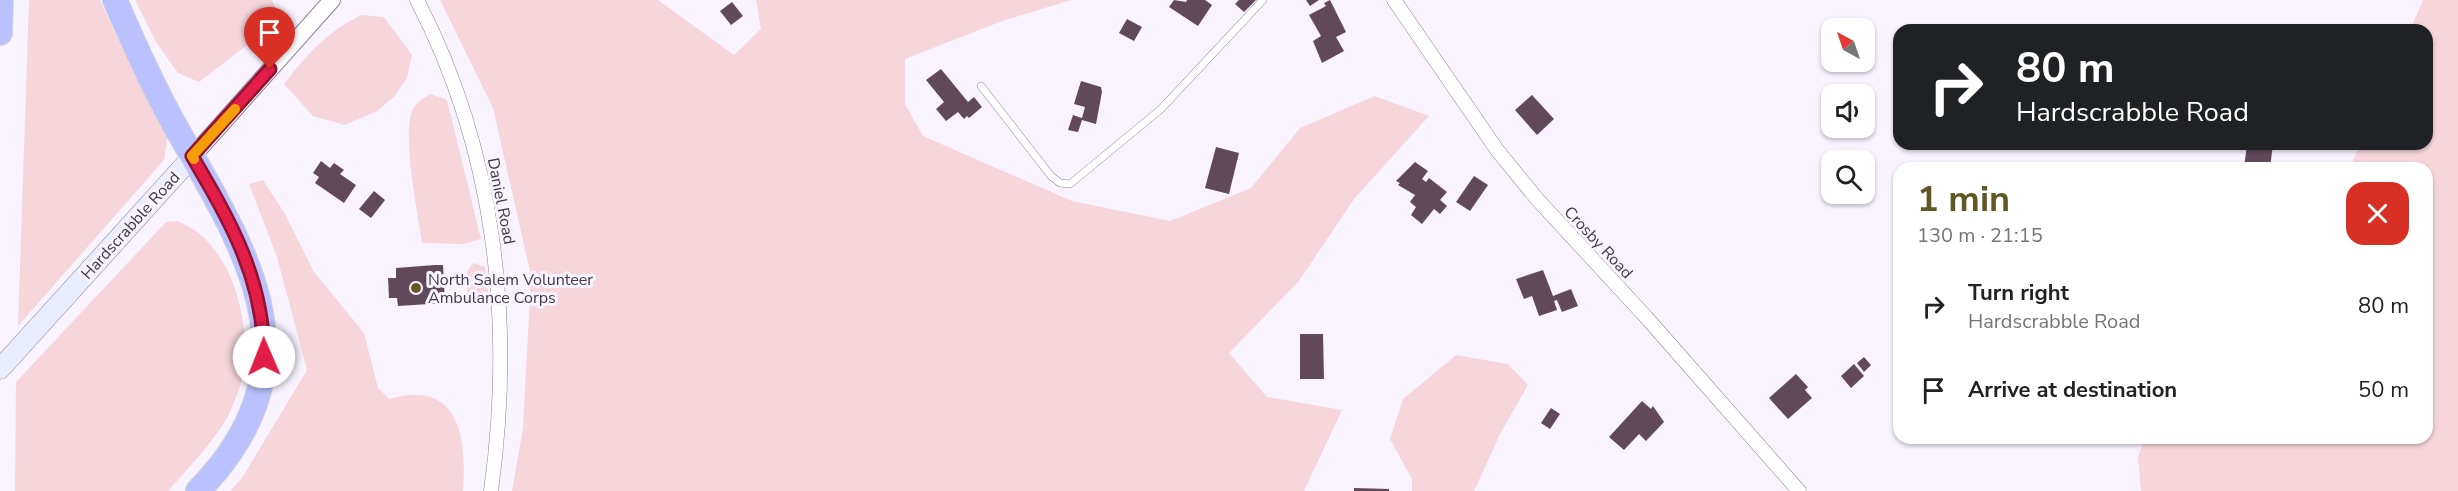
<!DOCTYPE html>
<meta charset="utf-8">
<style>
:root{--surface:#fff;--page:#f2f2f2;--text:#222;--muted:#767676;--accent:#615723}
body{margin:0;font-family:"Nunito Sans",sans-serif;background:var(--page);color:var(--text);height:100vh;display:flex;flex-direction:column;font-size:22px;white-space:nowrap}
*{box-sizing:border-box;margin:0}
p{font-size:20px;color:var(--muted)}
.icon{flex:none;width:33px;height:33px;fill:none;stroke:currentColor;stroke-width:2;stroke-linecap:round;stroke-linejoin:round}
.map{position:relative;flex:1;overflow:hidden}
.drawer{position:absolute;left:1893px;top:162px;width:540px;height:282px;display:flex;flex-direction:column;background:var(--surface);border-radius:18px;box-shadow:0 2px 4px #0004}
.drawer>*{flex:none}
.banner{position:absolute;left:1893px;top:24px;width:540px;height:126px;border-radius:18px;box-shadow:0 2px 4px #0004;background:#202124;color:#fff;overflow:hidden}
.needle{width:39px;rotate:320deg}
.controls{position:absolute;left:1821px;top:18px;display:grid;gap:12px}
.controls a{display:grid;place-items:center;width:54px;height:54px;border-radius:12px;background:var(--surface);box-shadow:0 2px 4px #0004;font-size:30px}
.pin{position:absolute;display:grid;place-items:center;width:51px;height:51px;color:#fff;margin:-62px -26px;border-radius:50% 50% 50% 0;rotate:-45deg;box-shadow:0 0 6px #0007}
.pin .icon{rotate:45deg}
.me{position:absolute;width:66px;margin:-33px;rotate:359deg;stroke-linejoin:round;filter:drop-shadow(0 0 4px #0008)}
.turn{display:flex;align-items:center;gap:21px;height:126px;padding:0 24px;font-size:27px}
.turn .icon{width:78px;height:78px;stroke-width:2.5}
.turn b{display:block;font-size:42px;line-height:51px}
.round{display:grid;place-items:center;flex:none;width:63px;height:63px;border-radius:18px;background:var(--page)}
.head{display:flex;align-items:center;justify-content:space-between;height:102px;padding:0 24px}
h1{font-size:36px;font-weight:700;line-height:45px;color:var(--accent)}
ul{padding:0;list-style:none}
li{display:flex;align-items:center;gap:18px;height:84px;padding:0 24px}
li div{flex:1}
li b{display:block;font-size:22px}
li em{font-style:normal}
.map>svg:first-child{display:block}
</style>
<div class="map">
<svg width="2458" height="491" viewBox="0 0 2458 491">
<rect width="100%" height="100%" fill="#f8f3fe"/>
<path fill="#f6d6db" d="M 29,0 L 100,0 L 122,48 L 168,135 L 164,160 L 18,326 Z
M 135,0 L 272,0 L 281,19 L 199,82 L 178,73 L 156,42 Z
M 440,0 L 658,0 L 734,55 L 761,29 L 756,0 L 1071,0 L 1002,21 L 905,59 L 905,104 L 923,136 L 1072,201 L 1170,221 L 1251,188 L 1300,128 L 1375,96 L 1429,116 L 1354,199 L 1299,281 L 1229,353 L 1267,397 L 1342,410 L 1304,491 L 512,491 L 523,428 L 531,276 L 493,108 Z
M 2423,0 L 2458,0 L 2458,491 L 2141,491 L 2138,457 L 2145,438 L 2427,438 L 2427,168 L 2350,168 L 2360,144 L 2427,144 L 2427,30 L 2410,30 Z
M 361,15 L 384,17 L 412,55 L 407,78 L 394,97 L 377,111 L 345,125 L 313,116 L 284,84 C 308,53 326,33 361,15 Z
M 431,94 L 447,100 L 481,239 L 463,244 L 422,243 C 418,214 401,132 413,109 C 417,102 424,97 431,94 Z
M 263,180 L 285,214 L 314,272 L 364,333 L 378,388 L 389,399 C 459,378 467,437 463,491 L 230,491 L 242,478 L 307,370 L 277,257 L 249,184 Z
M 177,221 C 230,240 250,317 244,368 C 243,382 234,403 228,416 C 213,443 189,467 168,491 L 15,491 L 16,382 L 166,222 Z
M 474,263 L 485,267 L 489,299 L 475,303 L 468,296 C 466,283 463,272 474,263 Z
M 1456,355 L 1508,364 L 1528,385 L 1500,434 L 1474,491 L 1412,491 L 1412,479 L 1390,439 L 1403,399 Z"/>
<path fill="#61495a" d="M 1174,0 L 1186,2 L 1187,0 L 1205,0 L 1212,5 L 1198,26 L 1169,7 Z
M 1239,0 L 1256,0 L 1244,12 L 1235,4 Z
M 1306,0 L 1319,0 L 1310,6 Z
M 1330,0 L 1346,32 L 1336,37 L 1344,51 L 1322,63 L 1313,41 L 1321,36 L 1309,15 L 1326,6 L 1324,3 Z
M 732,2 L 743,16 L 731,25 L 720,11 Z
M 1127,19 L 1142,27 L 1134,41 L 1119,33 Z
M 941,69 L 968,102 L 974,97 L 982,107 L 969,118 L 967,116 L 964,119 L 958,112 L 946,121 L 936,109 L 944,102 L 926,80 Z
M 1081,81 L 1101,87 L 1102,92 L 1096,124 L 1082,120 L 1078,132 L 1068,130 L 1073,115 L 1082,118 L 1085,107 L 1074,104 Z
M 1532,95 L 1554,119 L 1537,135 L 1515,110 Z
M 2247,144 L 2273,144 L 2270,168 L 2244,168 Z
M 1216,147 L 1239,153 L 1229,194 L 1205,188 Z
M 321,161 L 330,168 L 334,163 L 344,170 L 340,174 L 356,185 L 344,203 L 315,183 L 319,177 L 313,173 Z
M 1415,162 L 1428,171 L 1422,179 L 1426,182 L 1429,178 L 1447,192 L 1440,200 L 1447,206 L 1440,214 L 1434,209 L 1422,224 L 1411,215 L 1416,207 L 1410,202 L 1415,195 L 1398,185 L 1400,183 L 1396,181 Z
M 1474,176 L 1488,185 L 1470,211 L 1456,202 Z
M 374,191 L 385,200 L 371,218 L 359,209 Z
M 435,265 L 443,265 L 445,303 L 398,306 L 397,298 L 389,298 L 388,278 L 396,278 L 396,268 Z
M 1543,270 L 1553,296 L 1571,289 L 1578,306 L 1562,312 L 1557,300 L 1554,301 L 1557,310 L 1539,316 L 1532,296 L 1524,299 L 1516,279 Z
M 1300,334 L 1323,334 L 1324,379 L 1300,379 Z
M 1864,357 L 1871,365 L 1864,372 L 1857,363 Z
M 1854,364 L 1864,376 L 1851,388 L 1841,376 Z
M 1796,374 L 1808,387 L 1805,390 L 1812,398 L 1788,419 L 1769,398 Z
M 1642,401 L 1651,409 L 1653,406 L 1664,422 L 1646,441 L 1639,434 L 1624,450 L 1609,437 Z
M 1551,408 L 1560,414 L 1550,429 L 1541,423 Z
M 1354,488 L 1389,489 L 1389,491 L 1354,491 Z"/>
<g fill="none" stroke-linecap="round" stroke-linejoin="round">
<defs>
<path id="service" d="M 981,86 L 1051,176 L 1060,183 L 1070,184 L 1161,109 L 1263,0"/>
<path id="minor" d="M 417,0 C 496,152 514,323 491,491
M 1394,0 L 1497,150 L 1537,199 L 1646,317 L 1799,491"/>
<path id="tertiary" d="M 193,156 L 332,0"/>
<path id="secondary" d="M 0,369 L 193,156"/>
<path id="motorway" d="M 115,0 C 133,42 152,84 174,124 C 246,251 323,363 198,491
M 0,33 L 1,0"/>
</defs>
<use href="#service" stroke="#8e819b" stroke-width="8"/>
<use href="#minor" stroke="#8e819b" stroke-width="15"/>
<use href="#tertiary" stroke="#8e819b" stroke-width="18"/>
<use href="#secondary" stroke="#8e819b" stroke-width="21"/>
<use href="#motorway" stroke="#d5d3d6" stroke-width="26"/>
<use href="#service" stroke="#fff" stroke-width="7"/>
<use href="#minor" stroke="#fff" stroke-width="14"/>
<use href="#tertiary" stroke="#fff" stroke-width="16"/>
<use href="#secondary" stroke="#eaedff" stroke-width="20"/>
<use href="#motorway" stroke="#b9c2fe" stroke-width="24"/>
</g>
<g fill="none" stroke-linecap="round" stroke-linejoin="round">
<defs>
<path id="route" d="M 264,357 C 264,279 230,221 192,156 L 270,69"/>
</defs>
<use href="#route" stroke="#92132f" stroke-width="15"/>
<use href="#route" stroke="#e11d48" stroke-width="10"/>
<path stroke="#f59e0b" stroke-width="10" d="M 194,159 L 192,156 L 235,109"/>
</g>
<circle fill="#615723" stroke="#f8f3fe" stroke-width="2" cx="416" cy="288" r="6"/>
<g text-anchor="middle" stroke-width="6" stroke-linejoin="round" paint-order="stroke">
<g font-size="16" fill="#3f3944" stroke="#f8f3fe">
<text transform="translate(502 201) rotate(79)" y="6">Daniel Road</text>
<text transform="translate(130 225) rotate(-48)" y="6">Hardscrabble Road</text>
<text transform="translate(1599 242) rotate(47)" y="6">Crosby Road</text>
</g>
<g font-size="16" fill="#3f3944" stroke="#f8f3fe" text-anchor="start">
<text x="428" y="285">North Salem Volunteer<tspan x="428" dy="18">Ambulance Corps</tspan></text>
</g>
</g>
</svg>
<div class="controls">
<a><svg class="needle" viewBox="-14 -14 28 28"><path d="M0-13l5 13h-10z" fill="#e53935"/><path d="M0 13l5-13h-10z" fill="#767676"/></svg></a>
<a><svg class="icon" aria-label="sound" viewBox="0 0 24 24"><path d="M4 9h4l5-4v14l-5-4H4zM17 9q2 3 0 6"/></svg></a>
<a><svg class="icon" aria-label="search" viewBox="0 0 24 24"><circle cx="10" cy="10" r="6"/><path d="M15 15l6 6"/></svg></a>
</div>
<div class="pin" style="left:270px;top:69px;background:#d93025"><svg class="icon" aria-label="arrive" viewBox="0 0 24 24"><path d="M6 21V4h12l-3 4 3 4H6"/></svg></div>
<svg class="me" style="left:264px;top:357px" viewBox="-20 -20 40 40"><circle r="19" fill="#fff"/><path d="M0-13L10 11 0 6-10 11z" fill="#e11d48"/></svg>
<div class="banner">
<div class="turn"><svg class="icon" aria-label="right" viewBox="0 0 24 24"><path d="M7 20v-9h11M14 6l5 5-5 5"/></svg><div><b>80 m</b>Hardscrabble Road</div></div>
</div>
<section class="drawer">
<div class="head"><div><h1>1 min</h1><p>130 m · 21:15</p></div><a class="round" style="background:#d93025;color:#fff"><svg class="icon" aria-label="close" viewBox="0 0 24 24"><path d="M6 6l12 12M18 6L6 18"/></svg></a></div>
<ul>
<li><svg class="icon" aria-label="right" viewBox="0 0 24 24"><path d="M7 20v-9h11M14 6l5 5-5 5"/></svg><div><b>Turn right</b><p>Hardscrabble Road</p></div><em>80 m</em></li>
<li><svg class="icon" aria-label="arrive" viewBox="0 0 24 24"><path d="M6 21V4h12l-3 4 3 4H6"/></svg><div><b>Arrive at destination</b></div><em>50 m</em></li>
</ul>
</section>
</div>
